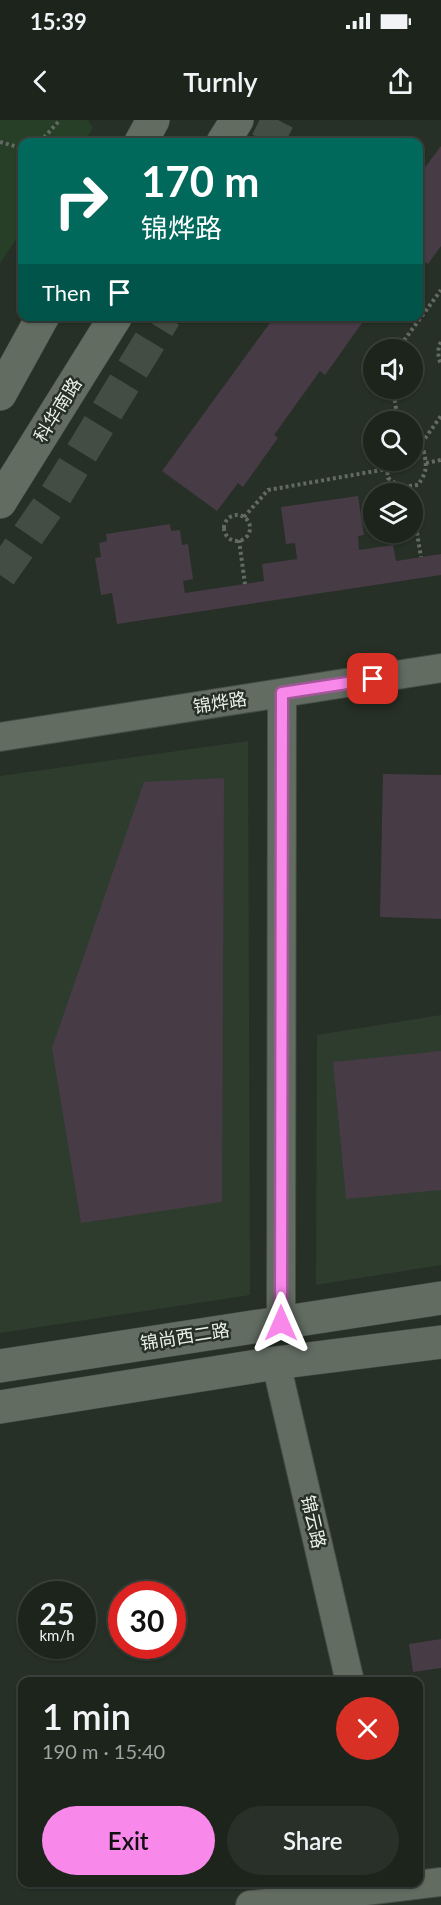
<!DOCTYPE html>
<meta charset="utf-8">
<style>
:root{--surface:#1c241c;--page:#293029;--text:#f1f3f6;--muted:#a0a4a3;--line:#3a413b;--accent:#f888ea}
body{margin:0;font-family:Lato,"Noto Sans SC",sans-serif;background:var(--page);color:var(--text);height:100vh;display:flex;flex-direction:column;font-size:22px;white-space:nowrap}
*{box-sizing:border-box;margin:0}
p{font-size:20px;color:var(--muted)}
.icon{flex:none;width:33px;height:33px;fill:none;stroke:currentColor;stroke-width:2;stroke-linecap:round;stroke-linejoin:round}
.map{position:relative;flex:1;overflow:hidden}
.panel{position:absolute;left:18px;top:1557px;width:405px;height:210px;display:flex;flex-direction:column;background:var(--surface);border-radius:12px;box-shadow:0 2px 4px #0004,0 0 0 2px var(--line)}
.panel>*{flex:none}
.banner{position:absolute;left:18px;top:18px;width:405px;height:183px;border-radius:12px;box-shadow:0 2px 4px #0004,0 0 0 2px var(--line);background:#00695c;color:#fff;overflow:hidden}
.fabs{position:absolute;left:363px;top:219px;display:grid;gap:12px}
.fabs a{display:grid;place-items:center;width:60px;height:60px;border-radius:50%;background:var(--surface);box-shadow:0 2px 4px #0004,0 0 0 2px var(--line);font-size:30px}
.speed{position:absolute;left:18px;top:1461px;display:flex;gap:12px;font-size:30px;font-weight:700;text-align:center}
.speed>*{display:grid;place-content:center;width:78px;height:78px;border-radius:50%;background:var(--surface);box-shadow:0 2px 4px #0004,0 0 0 2px var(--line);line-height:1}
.speed small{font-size:15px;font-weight:400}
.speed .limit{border:9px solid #d22;background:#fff;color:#111}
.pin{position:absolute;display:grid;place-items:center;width:51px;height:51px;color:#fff;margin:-26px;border-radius:12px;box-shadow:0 3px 9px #0006}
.me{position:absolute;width:66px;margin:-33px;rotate:0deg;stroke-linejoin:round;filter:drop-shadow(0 0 4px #0008)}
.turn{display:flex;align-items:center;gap:21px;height:126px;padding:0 24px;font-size:27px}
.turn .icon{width:78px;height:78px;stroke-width:2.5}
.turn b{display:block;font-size:42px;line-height:51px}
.then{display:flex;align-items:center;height:57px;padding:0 24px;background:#0003;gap:12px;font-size:22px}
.round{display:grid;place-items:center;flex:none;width:63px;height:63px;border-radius:32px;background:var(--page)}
.overview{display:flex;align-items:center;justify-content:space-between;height:102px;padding:0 24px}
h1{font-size:36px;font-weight:600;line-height:45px}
.button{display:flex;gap:12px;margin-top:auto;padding:12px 24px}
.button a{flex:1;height:69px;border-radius:36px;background:var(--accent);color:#111;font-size:24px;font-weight:600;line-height:69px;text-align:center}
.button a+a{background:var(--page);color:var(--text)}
.status{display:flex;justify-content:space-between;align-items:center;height:42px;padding:0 30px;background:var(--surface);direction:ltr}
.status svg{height:16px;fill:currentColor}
header{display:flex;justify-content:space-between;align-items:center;height:78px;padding:0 24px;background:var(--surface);font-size:27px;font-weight:600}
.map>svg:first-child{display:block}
</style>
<div class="status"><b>15:39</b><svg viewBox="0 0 49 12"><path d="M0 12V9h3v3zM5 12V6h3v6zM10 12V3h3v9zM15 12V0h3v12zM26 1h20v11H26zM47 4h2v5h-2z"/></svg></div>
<header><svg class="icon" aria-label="back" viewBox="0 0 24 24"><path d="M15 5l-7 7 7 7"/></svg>Turnly<svg class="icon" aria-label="share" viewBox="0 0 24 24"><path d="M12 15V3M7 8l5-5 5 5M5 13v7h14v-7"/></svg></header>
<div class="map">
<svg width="441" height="1785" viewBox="0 0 441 1785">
<rect width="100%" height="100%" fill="#263026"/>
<path fill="#2e3c2d" d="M 248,621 L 250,1175 L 0,1213 L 0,656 Z
M 441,895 L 441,1145 L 316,1165 L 317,915 Z"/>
<path fill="#263f26" d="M 0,0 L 88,0 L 93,8 L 83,22 L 22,22 L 22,111 L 0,143 Z"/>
<path fill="#473b45" d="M 441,26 L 441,126 L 428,144 L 422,140 L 418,146 L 418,57 Z
M 275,196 L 359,196 L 357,200 L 362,203 L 325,255 L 320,251 L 274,315 L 278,318 L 243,367 L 238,363 L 217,391 L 162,351 Z
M 358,376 L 364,415 L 358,416 L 359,430 L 393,425 L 396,441 L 441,434 L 441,455 L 117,504 L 112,473 L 101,475 L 95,438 L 101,437 L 99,423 L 107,421 L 106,414 L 170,404 L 171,411 L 180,410 L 182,425 L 188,424 L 193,459 L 183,461 L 185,473 L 264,461 L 262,444 L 297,439 L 295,423 L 286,424 L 281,387 Z
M 383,654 L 441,655 L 441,799 L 380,797 Z
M 224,658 L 222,1082 L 81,1103 L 52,928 L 144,662 Z
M 441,931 L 441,1070 L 346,1079 L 333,942 Z
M 441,1519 L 441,1548 L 413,1552 L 409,1524 Z"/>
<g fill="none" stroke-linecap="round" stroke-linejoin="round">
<path stroke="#444d43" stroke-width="33" stroke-dasharray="33 16" stroke-linecap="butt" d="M 267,22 L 278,0
M 0,455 L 56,375 L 165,196"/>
<defs>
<path id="minor" d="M 0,617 L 441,548
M 281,1203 L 282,573
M 276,1243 L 350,1562
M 250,1785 L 441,1762"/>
<path id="tertiary" d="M 0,1246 L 441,1178
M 0,1287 L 276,1243 L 441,1222"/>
<path id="secondary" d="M 141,22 L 153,0
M 223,22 L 237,0
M 0,274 L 43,196
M 0,382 L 116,196"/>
</defs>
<use href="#minor" stroke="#444c43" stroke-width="30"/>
<use href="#tertiary" stroke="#444c43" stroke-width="34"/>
<use href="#secondary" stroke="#444c43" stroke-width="34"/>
<path stroke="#626a61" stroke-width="4" stroke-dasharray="3 3" stroke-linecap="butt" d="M 0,22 L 22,28
M 40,22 L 60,0
M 441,222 C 437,228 438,238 441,244
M 397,230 L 441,170
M 393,268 L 398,302
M 418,328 L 441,296
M 386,340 L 388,358 L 401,367 L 418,365 C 427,351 427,348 424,332 L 412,324
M 426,343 L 441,340
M 410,366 L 411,374
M 412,383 L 421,437
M224 408a13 13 0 1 1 26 0a13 13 0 1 1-26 0Z
M 244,397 L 268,370 L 387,349
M 239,420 L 245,464"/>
<use href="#minor" stroke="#626c61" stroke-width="28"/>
<use href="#tertiary" stroke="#626c61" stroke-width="33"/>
<use href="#secondary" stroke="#626c61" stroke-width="33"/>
</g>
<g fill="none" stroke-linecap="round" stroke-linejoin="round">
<defs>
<path id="route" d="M 281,1203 L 282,573 L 373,559"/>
</defs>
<use href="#route" stroke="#a15898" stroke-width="15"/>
<use href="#route" stroke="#f888ea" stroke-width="10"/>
</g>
<g text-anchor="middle" stroke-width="5" stroke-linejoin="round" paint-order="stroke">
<g font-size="18" fill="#ebf1ea" stroke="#263026">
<text transform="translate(58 290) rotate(-58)" y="6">科华南路</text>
<text transform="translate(220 583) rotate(-9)" y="6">锦烨路</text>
<text transform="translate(185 1217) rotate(-9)" y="6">锦尚西二路</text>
<text transform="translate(313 1402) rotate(77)" y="6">锦云路</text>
</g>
</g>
</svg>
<div class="fabs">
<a><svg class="icon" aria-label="sound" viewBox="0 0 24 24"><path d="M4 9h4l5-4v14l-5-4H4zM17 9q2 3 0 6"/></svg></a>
<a><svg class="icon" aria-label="search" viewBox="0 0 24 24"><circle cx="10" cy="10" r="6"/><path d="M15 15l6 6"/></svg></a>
<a><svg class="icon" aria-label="layers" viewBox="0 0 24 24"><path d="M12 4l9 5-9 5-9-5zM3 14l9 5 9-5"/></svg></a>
</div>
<div class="speed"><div>25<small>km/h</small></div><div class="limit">30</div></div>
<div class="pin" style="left:373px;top:559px;background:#d93025"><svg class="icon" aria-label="arrive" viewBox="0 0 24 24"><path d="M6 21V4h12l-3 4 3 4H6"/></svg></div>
<svg class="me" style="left:281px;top:1203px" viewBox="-20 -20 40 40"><path d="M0-17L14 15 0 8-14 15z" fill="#f888ea" stroke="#fff" stroke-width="4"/></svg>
<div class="banner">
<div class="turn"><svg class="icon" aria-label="right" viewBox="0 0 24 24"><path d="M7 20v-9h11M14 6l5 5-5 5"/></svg><div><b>170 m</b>锦烨路</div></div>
<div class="then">Then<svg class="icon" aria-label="arrive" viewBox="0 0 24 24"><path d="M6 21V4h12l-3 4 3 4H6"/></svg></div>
</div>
<section class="panel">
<div class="overview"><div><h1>1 min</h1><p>190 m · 15:40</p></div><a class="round" style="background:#d93025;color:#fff"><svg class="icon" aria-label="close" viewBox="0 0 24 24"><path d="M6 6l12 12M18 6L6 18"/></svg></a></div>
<div class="button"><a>Exit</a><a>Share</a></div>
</section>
</div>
